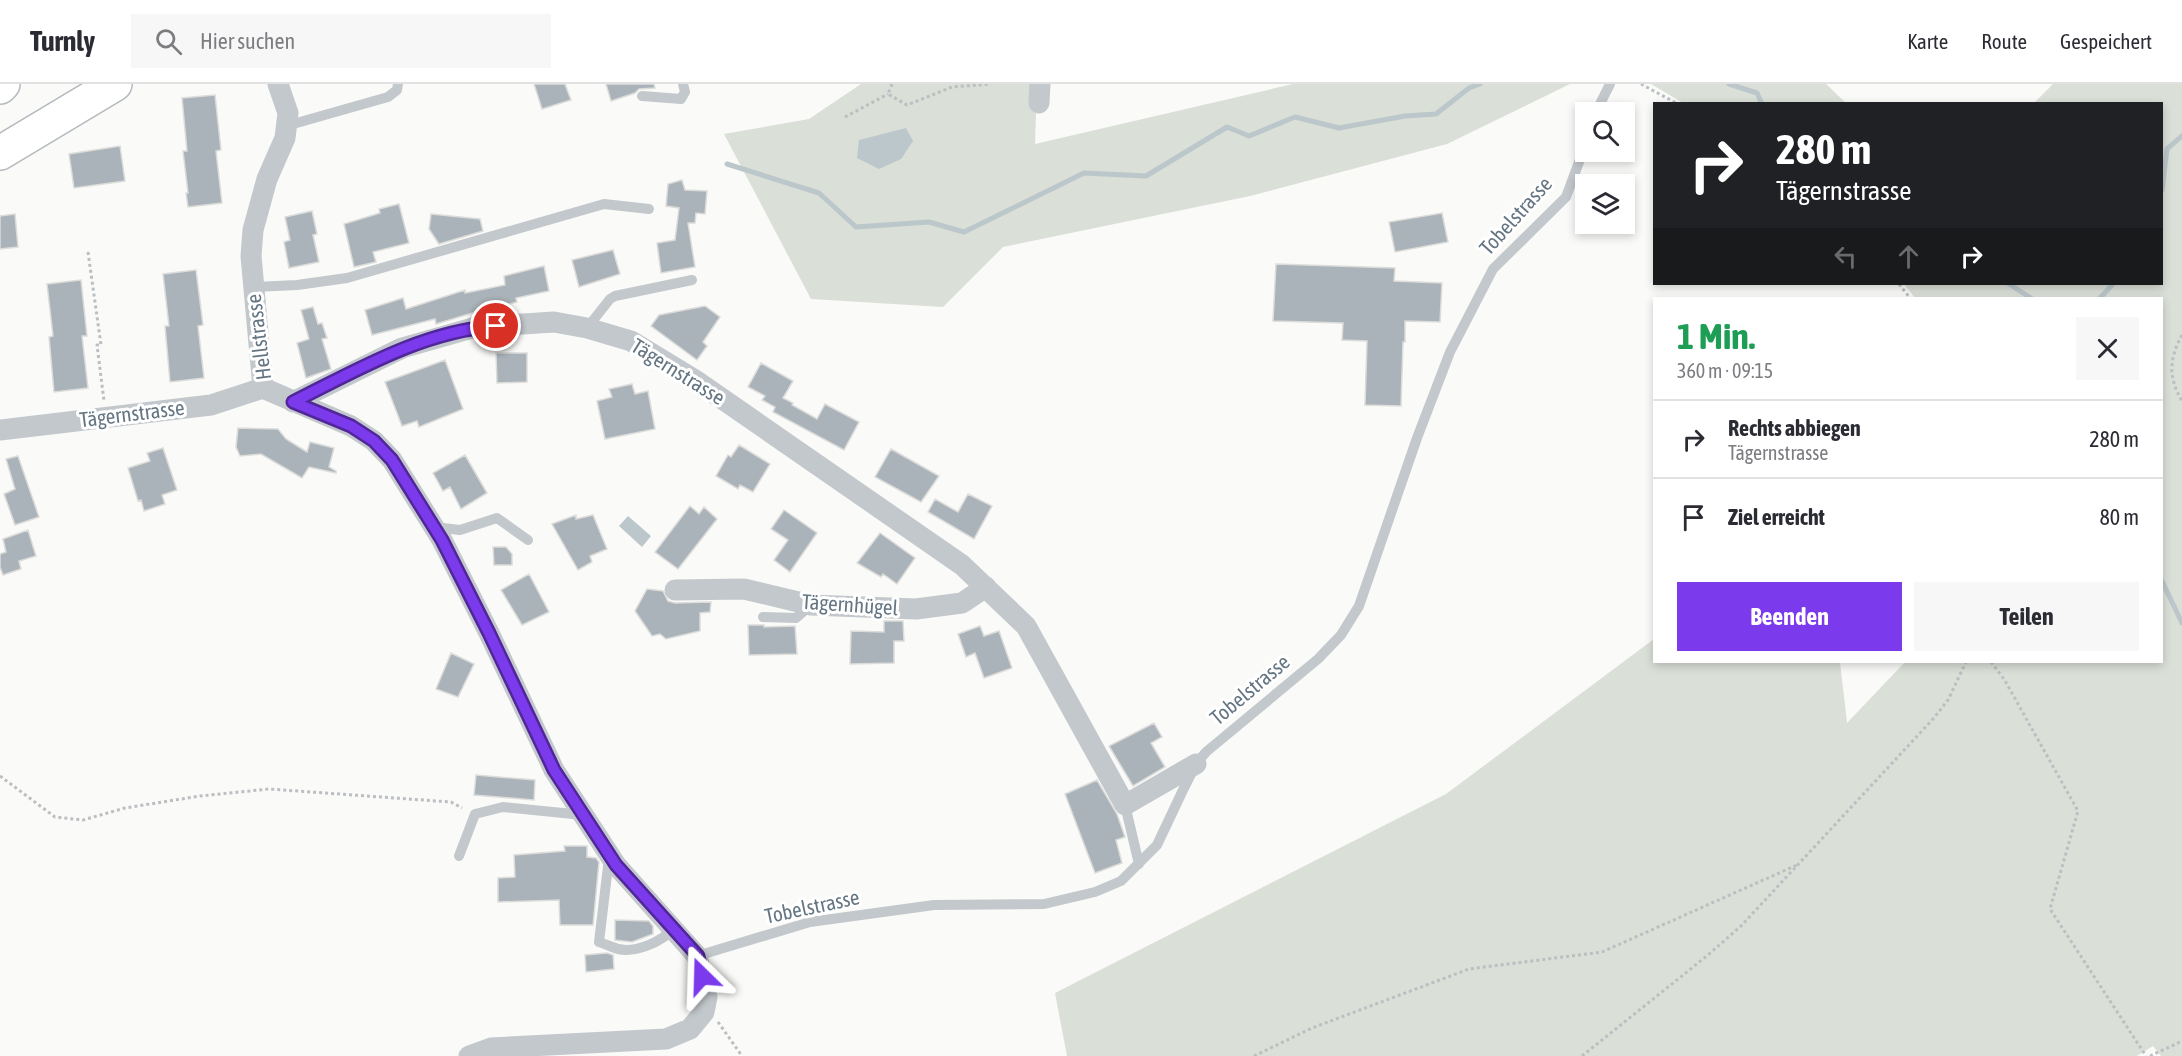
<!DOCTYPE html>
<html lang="de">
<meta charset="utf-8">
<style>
:root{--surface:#fff;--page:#f7f7f7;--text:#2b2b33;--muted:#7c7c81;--line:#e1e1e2;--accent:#7c3aed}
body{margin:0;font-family:"Asap Condensed",sans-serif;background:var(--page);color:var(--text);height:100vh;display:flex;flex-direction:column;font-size:22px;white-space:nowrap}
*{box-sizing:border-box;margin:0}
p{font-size:20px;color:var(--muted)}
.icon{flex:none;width:33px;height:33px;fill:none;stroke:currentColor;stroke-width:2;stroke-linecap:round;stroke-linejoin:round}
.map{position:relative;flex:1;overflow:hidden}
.side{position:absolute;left:1653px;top:213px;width:510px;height:366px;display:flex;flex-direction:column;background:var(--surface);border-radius:0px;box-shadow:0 3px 9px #0003}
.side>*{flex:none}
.banner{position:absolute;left:1653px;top:18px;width:510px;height:183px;border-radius:0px;box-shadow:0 3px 9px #0003;background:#202124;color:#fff;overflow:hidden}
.controls{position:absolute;left:1575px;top:18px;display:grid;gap:12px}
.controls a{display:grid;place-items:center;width:60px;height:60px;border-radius:0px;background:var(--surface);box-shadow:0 3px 9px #0003;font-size:30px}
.pin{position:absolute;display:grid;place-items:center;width:51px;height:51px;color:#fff;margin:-26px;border:3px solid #fff;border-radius:50%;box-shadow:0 2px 6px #0007}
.me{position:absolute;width:66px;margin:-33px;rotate:338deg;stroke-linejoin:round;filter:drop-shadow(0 0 4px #0008)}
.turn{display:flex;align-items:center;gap:21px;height:126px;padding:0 24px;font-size:27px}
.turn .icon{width:78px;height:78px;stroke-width:2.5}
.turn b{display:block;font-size:42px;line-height:51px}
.lanes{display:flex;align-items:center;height:57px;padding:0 24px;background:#0003;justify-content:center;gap:30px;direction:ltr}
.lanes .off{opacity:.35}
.round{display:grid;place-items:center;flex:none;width:63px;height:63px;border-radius:0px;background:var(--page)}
.summary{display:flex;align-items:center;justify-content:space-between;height:102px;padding:0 24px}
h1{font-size:36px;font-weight:700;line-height:45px;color:#1e9e55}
.action{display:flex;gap:12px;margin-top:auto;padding:12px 24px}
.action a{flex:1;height:69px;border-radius:0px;background:var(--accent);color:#fff;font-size:24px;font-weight:700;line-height:69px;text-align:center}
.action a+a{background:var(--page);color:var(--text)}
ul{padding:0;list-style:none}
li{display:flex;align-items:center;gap:18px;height:78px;padding:0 24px;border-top:2px solid var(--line)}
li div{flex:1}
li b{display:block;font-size:22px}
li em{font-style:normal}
header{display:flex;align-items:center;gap:36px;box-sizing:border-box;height:84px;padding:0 30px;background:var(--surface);border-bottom:2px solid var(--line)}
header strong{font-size:28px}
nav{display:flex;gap:33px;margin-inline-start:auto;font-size:21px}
.search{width:420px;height:54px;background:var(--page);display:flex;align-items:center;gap:15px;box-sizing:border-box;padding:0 21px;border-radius:0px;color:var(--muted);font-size:22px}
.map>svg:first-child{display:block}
</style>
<header>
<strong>Turnly</strong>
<div class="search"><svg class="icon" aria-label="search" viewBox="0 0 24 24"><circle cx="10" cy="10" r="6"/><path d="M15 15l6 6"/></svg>Hier suchen</div>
<nav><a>Karte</a><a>Route</a><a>Gespeichert</a></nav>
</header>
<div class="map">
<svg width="2182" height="972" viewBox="0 0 2182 972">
<rect width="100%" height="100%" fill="#fafaf8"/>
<path fill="#dadfd7" d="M 861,0 L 1037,0 L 1035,60 L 1293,0 L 1570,0 L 1447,60 L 1250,112 L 1003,163 L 943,223 L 811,215 L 724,50 L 809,35 Z
M 1651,0 L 1826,0 L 1846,19 L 1683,19 Z
M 2053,0 L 2182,0 L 2182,972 L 2161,972 L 2153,962 L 2137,972 L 1067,972 L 1055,909 L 1446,710 L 1654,555 L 1654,578 L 1840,578 L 1847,639 L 1905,578 L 2162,578 L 2162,214 L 1915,214 L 1904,200 L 2162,200 L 2162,20 L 2034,19 Z"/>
<path fill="#bbc7cb" d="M 906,44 L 913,57 L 901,75 L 879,85 L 857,74 L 859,56 Z
M 628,432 L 651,452 L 642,463 L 619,442 Z"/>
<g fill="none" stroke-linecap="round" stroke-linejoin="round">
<path stroke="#bbc7cb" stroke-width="5" d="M 1729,0 L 1757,9 L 1762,20
M 727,80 L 819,109 L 856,143 L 929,138 L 964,148 L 1084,89 L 1146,92 L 1227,43 L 1249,52 L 1295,33 L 1339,44 L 1405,32 L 1436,30 L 1469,4 L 1480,0
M 2162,106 L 2167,65 L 2182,52
M 2009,200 L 2031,214
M 2100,214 L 2113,200
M 2162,497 L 2182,539"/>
</g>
<path fill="#aab3b9" stroke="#dcdcda" stroke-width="1.5" d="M 534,0 L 565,0 L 571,16 L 542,25 Z
M 606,0 L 654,0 L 655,4 L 639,5 L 635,9 L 611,17 Z
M 215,11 L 221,66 L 216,67 L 222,119 L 188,123 L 186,109 L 188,109 L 183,67 L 187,67 L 182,14 Z
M 120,62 L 125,97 L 74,104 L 69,70 Z
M 682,96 L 685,106 L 707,107 L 705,130 L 696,129 L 695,139 L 688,139 L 695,183 L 661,189 L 657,159 L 675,156 L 679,124 L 666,122 L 668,100 Z
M 399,120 L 409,159 L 373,168 L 376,178 L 354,183 L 344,140 L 380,129 L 379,125 Z
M 312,127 L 317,150 L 313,151 L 319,178 L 289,184 L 284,158 L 290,156 L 285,133 Z
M 1442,129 L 1448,158 L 1395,168 L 1389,138 Z
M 15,130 L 18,163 L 0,165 L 0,132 Z
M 431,130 L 480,135 L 483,147 L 439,160 L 429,145 Z
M 613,166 L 620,190 L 579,203 L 572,176 Z
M 1276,180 L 1395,184 L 1394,197 L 1442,199 L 1440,238 L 1405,237 L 1405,258 L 1403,258 L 1401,322 L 1365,321 L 1367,257 L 1342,256 L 1343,239 L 1273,237 Z
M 544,182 L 549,207 L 516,214 L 517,218 L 502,222 L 502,220 L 436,240 L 435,235 L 372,251 L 365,226 L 403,214 L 406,225 L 465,206 L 465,209 L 505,201 L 504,192 Z
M 196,186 L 203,241 L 198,242 L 204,294 L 170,298 L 165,242 L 169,242 L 163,190 Z
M 81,196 L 87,252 L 82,252 L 88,304 L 54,308 L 49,253 L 53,252 L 47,200 Z
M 705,222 L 720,233 L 703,258 L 707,262 L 697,276 L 651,242 L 659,231 Z
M 313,223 L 318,240 L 322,239 L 327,254 L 322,255 L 331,285 L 306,294 L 297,259 L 309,255 L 301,226 Z
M 496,269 L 527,269 L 527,298 L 497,299 Z
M 445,276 L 463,325 L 419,343 L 417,337 L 402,342 L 385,298 Z
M 761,279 L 793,297 L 783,314 L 793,319 L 792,321 L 817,335 L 825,320 L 859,338 L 844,366 L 773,328 L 775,323 L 762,316 L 765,312 L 748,303 Z
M 632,300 L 635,310 L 648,307 L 655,345 L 605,355 L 597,317 L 612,313 L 609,305 Z
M 238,344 L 278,345 L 286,355 L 307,368 L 310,358 L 334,364 L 329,383 L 336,387 L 336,389 L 309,383 L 302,394 L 261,370 L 240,372 L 236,363 Z
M 739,361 L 770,380 L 753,408 L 740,401 L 738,405 L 716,392 L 728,371 L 731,373 Z
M 163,364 L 177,406 L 162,411 L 165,420 L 144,427 L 141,416 L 138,417 L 128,384 L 150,377 L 147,369 Z
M 891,365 L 939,392 L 921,418 L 875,393 Z
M 465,371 L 487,409 L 461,425 L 450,403 L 443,407 L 433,389 Z
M 18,372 L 39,433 L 15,441 L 4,410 L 15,405 L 6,375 Z
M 968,410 L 992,422 L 974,455 L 928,428 L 935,415 L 958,428 Z
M 690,422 L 699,430 L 704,423 L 717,435 L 678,485 L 655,468 Z
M 784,426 L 817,449 L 790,488 L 774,476 L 788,456 L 771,445 Z
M 576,431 L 576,435 L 593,431 L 607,465 L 590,472 L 592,478 L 578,486 L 552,440 Z
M 28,446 L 36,472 L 19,477 L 21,485 L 3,491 L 0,483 L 0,470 L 6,468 L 3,455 Z
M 880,449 L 915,474 L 897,500 L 883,490 L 881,493 L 857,479 Z
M 493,463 L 506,463 L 512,470 L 512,481 L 494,481 Z
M 529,490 L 549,528 L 522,541 L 501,506 Z
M 647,505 L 663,507 L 668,517 L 675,519 L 711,518 L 710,528 L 700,529 L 700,547 L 666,555 L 660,550 L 652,552 L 635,527 Z
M 884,537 L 903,537 L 904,557 L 894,557 L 894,579 L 850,580 L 851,547 L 884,548 Z
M 748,541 L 764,541 L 764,543 L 795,542 L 797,570 L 749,571 Z
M 980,542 L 984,552 L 999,547 L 1012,584 L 984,594 L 975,569 L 966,573 L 958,550 Z
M 451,569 L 474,580 L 458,613 L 436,605 Z
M 1154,639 L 1162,653 L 1151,659 L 1165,683 L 1133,702 L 1109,662 Z
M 476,691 L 535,696 L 534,716 L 474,711 Z
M 1097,696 L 1117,730 L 1125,753 L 1116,756 L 1122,779 L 1095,789 L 1065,710 Z
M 564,762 L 587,762 L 587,773 L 596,774 L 599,778 L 593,841 L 560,841 L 559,816 L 498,818 L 498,794 L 515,793 L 514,771 L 565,767 Z
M 615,836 L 649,837 L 653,842 L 653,850 L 632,858 L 615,856 Z
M 607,869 L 613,871 L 614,885 L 586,888 L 585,871 Z"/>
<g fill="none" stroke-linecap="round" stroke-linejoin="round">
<defs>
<path id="trunk" d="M 0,3 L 3,0
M 0,69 L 115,0"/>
</defs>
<use href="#trunk" stroke="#b4b9bd" stroke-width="36"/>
<path stroke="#bbbfc2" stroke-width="3" stroke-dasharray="3 3" stroke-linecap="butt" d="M 892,0 L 888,10 L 907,21 L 952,3 L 991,0
M 1641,0 L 1678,20
M 845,33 L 888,10
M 88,168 L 101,261 L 97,261 L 104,317
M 1899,200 L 1910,214
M 2182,251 C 2169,275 2168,293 2182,317
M 1991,578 L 2004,595 L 2078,727 L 2050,825 L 2146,972
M 0,692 L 55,733 L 83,736 L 125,724 L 200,712 L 269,705 L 451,718 L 462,724
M 718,938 L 742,972
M 1254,972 L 1312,944 L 1469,885 L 1602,868 L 1797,781
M 1582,972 L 1708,871 L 1741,842 L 1933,635 L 1948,616 L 1966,578
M 2150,972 L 2182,957"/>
<path stroke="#c3c8cc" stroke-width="10" d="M 642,12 L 681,15 L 685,8 L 683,0
M 1596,28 L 1610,0
M 286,42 L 388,13 L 397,6 L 398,0
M 253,203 L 297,201 L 347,194 L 604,120 L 649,125
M 587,244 L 610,215 L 615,212 L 692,196
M 434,443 L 460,446 L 497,434 L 528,456
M 763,533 L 796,534 L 811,521
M 1125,721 L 1139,780
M 459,772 L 475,730 L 503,723 L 583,731
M 609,774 L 599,858 C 605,860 612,863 618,865 C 636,869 661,858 673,845
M 697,872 L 810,838 L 934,821 L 1044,820 L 1095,808 L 1121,797 L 1157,761 L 1183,706 L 1196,680 L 1206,668 L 1318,575 L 1341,551 L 1359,522 L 1417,354 L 1450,268 L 1493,185 L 1566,113 L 1586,59"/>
<path stroke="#c3c8cc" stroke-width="21" d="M 1039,19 L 1040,0
M 263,304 L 351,342 L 374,357 L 392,376 L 442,456 L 489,549 L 554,686 L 616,781 L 697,872 L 707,913 L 704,928 L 690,945 L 666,955 L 491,964 L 469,972
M 263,304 L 251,172 L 253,146 L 267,95 L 285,54 L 288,29 L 278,0
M 293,318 L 402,264 L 476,243 L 554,238 L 587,244 L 631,257 L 695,296 L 962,481 L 1026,542 L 1125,721 L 1196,680
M 0,346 L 211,321 L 263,304
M 675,506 L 744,505 L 811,521 L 916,525 L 962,519 L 986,503"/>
<use href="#trunk" stroke="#fff" stroke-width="33"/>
</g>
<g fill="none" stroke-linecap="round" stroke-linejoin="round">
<defs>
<path id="route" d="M 496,242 C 423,247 357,286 293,318 L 351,342 L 374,357 L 392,376 L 442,456 L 489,549 L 554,686 L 616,781 L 698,872 L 702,892"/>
</defs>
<use href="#route" stroke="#51269a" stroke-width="15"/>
<use href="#route" stroke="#7c3aed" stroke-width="10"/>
</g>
<g text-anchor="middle" stroke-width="6" stroke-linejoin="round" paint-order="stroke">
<g font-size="21" fill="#657683" stroke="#fff">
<text transform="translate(1516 132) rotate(-48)" y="7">Tobelstrasse</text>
<text transform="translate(259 253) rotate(-97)" y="7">Hellstrasse</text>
<text transform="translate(678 288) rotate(32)" y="7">Tägernstrasse</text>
<text transform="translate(132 330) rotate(-7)" y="7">Tägernstrasse</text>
<text transform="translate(850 521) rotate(4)" y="7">Tägernhügel</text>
<text transform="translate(1250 606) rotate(-40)" y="7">Tobelstrasse</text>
<text transform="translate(812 823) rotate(-12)" y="7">Tobelstrasse</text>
</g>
</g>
</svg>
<div class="controls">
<a><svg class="icon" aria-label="search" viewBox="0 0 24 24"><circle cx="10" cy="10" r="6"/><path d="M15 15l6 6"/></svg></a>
<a><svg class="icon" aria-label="layers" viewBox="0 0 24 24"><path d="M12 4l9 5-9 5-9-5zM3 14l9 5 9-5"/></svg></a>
</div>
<div class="pin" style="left:496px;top:242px;background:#d93025"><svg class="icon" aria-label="arrive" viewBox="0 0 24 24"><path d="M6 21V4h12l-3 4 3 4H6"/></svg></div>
<svg class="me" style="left:702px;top:892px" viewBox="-20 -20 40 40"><path d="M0-17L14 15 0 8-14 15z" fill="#7c3aed" stroke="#fff" stroke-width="4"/></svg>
<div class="banner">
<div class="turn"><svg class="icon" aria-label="right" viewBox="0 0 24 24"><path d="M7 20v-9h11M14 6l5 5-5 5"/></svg><div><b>280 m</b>Tägernstrasse</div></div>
<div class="lanes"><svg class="icon off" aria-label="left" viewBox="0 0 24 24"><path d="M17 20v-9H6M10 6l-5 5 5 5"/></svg><svg class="icon off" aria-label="ahead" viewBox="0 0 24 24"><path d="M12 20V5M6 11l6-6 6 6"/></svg><svg class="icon" aria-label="right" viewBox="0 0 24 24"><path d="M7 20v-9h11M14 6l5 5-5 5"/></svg></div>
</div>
<section class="side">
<div class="summary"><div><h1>1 Min.</h1><p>360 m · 09:15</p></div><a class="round"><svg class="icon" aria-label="close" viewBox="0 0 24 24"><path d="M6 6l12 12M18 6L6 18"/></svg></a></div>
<ul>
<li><svg class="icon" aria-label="right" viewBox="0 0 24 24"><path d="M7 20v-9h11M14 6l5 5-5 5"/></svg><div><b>Rechts abbiegen</b><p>Tägernstrasse</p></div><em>280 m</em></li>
<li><svg class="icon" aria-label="arrive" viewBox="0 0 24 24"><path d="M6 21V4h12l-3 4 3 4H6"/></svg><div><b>Ziel erreicht</b></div><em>80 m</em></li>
</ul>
<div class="action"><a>Beenden</a><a>Teilen</a></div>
</section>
</div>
